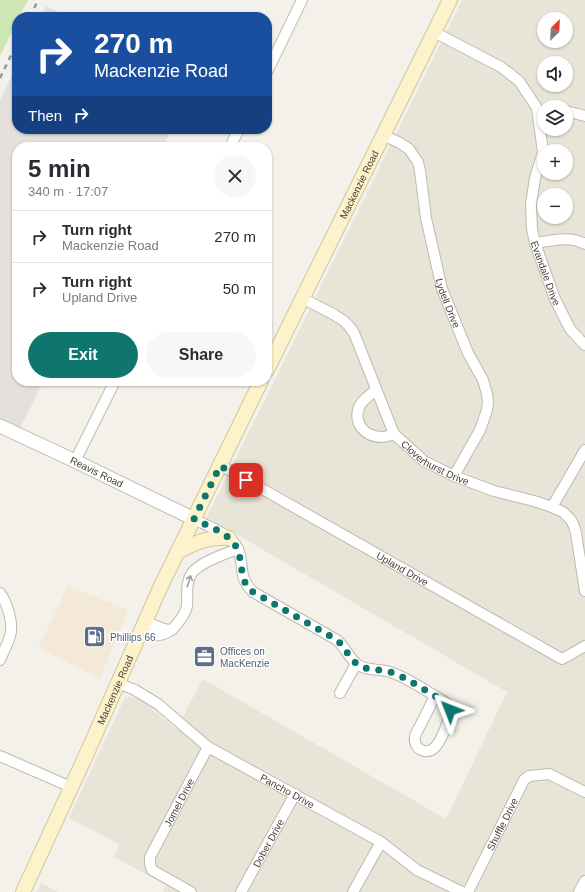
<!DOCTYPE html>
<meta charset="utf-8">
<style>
:root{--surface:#fff;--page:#f7f7f7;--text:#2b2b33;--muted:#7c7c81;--line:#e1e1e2;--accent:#0f766e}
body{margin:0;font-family:Arial,sans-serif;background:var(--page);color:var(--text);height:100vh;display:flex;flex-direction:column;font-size:15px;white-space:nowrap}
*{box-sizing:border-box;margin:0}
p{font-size:13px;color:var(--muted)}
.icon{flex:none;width:22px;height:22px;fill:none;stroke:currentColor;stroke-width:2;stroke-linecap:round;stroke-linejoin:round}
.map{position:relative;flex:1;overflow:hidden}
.drawer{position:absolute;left:12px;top:142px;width:260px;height:244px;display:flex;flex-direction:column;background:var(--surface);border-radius:16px;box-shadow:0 1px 3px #0004}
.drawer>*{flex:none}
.guide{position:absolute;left:12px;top:12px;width:260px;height:122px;border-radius:16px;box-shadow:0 1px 3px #0004;background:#1a4fa0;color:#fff;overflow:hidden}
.needle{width:26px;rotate:24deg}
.buttons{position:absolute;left:537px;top:12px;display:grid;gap:8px}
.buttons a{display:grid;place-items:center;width:36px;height:36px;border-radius:50%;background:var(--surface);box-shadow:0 1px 3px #0004;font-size:20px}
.pin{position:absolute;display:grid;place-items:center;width:34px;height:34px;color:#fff;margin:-17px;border-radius:8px;box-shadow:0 2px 6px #0006}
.me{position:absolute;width:44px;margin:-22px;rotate:315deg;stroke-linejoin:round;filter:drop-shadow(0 0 3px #0008)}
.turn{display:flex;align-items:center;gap:14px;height:84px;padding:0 16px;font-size:18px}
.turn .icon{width:52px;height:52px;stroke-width:2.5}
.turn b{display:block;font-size:28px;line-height:34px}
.then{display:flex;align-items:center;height:38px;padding:0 16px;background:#0003;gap:8px;font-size:15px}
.round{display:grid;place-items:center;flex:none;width:42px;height:42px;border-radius:21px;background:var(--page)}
.head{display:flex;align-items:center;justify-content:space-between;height:68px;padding:0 16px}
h1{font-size:24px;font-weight:600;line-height:30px}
.primary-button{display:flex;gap:8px;margin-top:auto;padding:8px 16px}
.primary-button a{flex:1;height:46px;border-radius:24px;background:var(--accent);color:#fff;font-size:16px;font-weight:600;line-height:46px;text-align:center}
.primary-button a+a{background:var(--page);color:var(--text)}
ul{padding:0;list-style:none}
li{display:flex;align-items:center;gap:12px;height:52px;padding:0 16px;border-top:1px solid var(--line)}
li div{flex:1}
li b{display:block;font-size:15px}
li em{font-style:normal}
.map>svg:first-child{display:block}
</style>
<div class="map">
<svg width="585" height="892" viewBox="0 0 585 892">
<rect width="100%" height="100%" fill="#f4f1ea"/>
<path fill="#e8e4d8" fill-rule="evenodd" d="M 462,0 L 585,0 L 585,892 L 163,892 L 166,885 L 114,857 L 119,844 L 69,818 L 125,697 L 130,696 L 143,701 L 176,729 L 203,679 L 446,819 L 507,692 L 207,517 ZM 544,19 L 566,19 L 566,41 L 544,41 ZM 544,63 L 566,63 L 566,85 L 544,85 ZM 544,107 L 566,107 L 566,129 L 544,129 ZM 544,151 L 566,151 L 566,173 L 544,173 ZM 544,195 L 566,195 L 566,217 L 544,217 Z
M 41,883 L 58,892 L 37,892 Z"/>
<path fill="#f4e9d7" d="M 68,586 L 128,610 L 100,678 L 38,648 Z"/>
<path fill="#e4e0db" d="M 46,6 L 69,17 L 41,17 Z
M 17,65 L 17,129 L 172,129 L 163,147 L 17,147 L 17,381 L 44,381 L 20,428 L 0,418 L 0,100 Z"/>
<path fill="#cde6b5" d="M 0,0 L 28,0 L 19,17 L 17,17 L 17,21 L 0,56 Z"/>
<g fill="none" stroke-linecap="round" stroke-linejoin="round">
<defs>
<g id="minor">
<path id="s1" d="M 434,32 L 501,67 L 519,81 L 537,108 L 543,152 L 535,178 L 531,204 L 532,229 L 535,243 L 555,299 L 570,329 L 585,345"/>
<path d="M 267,72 L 302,0"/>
<path d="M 566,111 L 585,116"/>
<path id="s2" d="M 383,135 L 400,143 L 409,149 L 418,162 L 420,171 L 426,218 L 442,289 L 468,353 L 483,380 L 487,394 L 488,403 L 487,410 L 480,430 L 454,476"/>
<path d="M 230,147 L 239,129"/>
<path d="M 535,243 C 552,241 569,235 585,244"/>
<path id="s3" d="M 302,298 L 333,314 L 344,321 L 349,326 L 354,333 L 394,434 L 424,461 L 454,476 L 494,491 L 534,501 L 552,507 L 563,512 L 571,520 L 574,526 L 576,533 L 585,591"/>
<path d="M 376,390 C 371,394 364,399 360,405 C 352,422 364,437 382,437 C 386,437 390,435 394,434"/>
<path d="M 75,461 L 115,381"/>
<path id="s4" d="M 220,465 L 562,659 L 585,646"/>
<path d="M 552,507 L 585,450"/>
<path d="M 194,519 C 207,526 231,534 238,549 C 245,566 237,576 253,592 L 337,640 C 345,647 349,658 357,664 C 367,672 379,668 390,672 C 404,676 422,688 435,696"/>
<path d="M 0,593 C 7,602 14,625 10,636 C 8,644 3,652 0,660"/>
<path d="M 145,621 C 153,624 164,631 172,630"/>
<path d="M 141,630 C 144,632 148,634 152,635 C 164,637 174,629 180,620 C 183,616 186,611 187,606 C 188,595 185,583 192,573 C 200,562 225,554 238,549"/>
<path id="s5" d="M 118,683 L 135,690 L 158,704 L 208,747 L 381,842 L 417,870 L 462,892"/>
<path d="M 340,693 L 356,664"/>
<path d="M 435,696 C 440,699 446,701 449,707 C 453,715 440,744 433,749 C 425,755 413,748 415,737 C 415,734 418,730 420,726 C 425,716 430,706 435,696 Z"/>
<path d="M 0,756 L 71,787"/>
<path id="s6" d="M 191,892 L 152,870 L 150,864 L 150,857 L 208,747"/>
<path id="s7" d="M 241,892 L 295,794"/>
<path d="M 353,892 L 381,842"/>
<path id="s8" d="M 468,892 L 524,780 L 529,776 L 549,774 L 585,792"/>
<path d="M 579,892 L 585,881"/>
</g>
<g id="tertiary">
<path id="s9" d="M 0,426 L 75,461 L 194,519"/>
</g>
<g id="secondary">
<path id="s10" d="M 267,370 L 450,0"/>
<path d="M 177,552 C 195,543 208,536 229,538"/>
<path id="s11" d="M 23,892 L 87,753 L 160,588 L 261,381"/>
</g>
</defs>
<use href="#minor" stroke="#bfbaad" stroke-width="12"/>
<use href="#tertiary" stroke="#bfbaad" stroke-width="15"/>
<use href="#secondary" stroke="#d1c69c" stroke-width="16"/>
<use href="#minor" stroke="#fff" stroke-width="10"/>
<use href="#tertiary" stroke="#fff" stroke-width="13"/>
<use href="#secondary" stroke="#fcf3cc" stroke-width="14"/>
<path stroke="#989898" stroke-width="2.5" stroke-dasharray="5 5" stroke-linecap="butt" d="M 30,17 L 38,0
M 0,78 L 17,43"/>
</g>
<defs><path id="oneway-shaft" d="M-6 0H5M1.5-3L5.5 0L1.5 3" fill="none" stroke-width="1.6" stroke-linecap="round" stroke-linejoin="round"/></defs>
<use stroke="#a3a09c" href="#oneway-shaft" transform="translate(189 581) rotate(-73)"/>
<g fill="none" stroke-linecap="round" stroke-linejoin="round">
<path stroke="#0f766e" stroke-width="7" stroke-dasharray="0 12.6" d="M 246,480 L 220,466 L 194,519 C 206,525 225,532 233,542 C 242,553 240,568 244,580 C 246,585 249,589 253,592 L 337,640 C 345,647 349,658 357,664 C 368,672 381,668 393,673 C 401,676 408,680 415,684 C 425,690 435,696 444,701 L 449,706 L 450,710"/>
</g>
<defs>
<symbol id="fuel-square" viewBox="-11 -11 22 22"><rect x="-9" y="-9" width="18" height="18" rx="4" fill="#5c6f8a" stroke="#fff"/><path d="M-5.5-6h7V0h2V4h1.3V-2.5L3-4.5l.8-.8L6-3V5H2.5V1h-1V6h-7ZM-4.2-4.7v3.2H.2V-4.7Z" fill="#fff"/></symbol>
<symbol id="office-square" viewBox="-11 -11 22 22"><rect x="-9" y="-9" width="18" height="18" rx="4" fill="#5c6f8a" stroke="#fff"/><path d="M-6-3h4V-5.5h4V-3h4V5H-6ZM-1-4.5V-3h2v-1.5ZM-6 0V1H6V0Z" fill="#fff"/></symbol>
</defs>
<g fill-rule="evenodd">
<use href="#fuel-square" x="82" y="624" width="25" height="25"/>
<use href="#office-square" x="192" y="644" width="25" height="25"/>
</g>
<g text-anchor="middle" stroke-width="3" stroke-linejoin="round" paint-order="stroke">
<g font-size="10" fill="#474238" stroke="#fff">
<text dy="4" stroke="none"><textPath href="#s10" startOffset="207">Mackenzie Road</textPath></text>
<text dy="4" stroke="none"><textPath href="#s1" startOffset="300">Evandale Drive</textPath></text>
<text dy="4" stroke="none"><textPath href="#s2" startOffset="190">Lydell Drive</textPath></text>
<text dy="4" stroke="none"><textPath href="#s3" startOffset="223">Cloverhurst Drive</textPath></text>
<text dy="4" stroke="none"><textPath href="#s9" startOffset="107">Reavis Road</textPath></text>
<text dy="4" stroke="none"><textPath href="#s4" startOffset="210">Upland Drive</textPath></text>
<text dy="4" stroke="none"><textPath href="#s11" startOffset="222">Mackenzie Road</textPath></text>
<text dy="4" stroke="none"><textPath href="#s5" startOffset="202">Pancho Drive</textPath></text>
<text dy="4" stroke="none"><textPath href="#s6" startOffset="120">Jomel Drive</textPath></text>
<text dy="4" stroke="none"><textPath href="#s8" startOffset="76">Shuffle Drive</textPath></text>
<text dy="4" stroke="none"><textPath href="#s7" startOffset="56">Dober Drive</textPath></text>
</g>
<g font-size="10" fill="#4e5e75" stroke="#fff" text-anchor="start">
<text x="110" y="641">Phillips 66</text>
<text x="220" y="655">Offices on<tspan x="220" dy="12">MacKenzie</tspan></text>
</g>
</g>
</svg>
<div class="buttons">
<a><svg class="needle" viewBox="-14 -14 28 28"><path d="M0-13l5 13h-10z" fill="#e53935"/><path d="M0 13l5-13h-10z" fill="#7c7c81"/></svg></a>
<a><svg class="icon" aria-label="sound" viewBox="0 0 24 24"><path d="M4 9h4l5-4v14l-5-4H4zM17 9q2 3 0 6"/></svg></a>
<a><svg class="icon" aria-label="layers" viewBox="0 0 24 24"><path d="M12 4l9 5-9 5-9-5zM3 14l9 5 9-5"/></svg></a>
<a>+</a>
<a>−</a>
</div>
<div class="pin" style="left:246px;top:480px;background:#d93025"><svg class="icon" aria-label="arrive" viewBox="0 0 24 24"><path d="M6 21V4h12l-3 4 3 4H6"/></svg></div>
<svg class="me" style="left:450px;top:710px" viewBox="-20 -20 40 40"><path d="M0-17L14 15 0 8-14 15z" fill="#0f766e" stroke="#fff" stroke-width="4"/></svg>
<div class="guide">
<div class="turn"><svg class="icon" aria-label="right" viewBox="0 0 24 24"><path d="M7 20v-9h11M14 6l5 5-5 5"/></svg><div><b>270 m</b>Mackenzie Road</div></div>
<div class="then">Then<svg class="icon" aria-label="right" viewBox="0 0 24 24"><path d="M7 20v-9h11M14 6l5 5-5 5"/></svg></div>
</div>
<section class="drawer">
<div class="head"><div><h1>5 min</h1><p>340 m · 17:07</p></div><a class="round"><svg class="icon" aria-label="close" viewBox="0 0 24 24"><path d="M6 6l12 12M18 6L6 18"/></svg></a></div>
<ul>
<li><svg class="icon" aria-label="right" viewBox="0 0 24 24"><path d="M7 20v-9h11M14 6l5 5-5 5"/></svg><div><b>Turn right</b><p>Mackenzie Road</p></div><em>270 m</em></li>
<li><svg class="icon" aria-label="right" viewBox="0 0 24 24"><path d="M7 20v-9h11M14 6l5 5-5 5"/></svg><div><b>Turn right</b><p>Upland Drive</p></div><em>50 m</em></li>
</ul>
<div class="primary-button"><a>Exit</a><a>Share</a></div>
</section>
</div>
